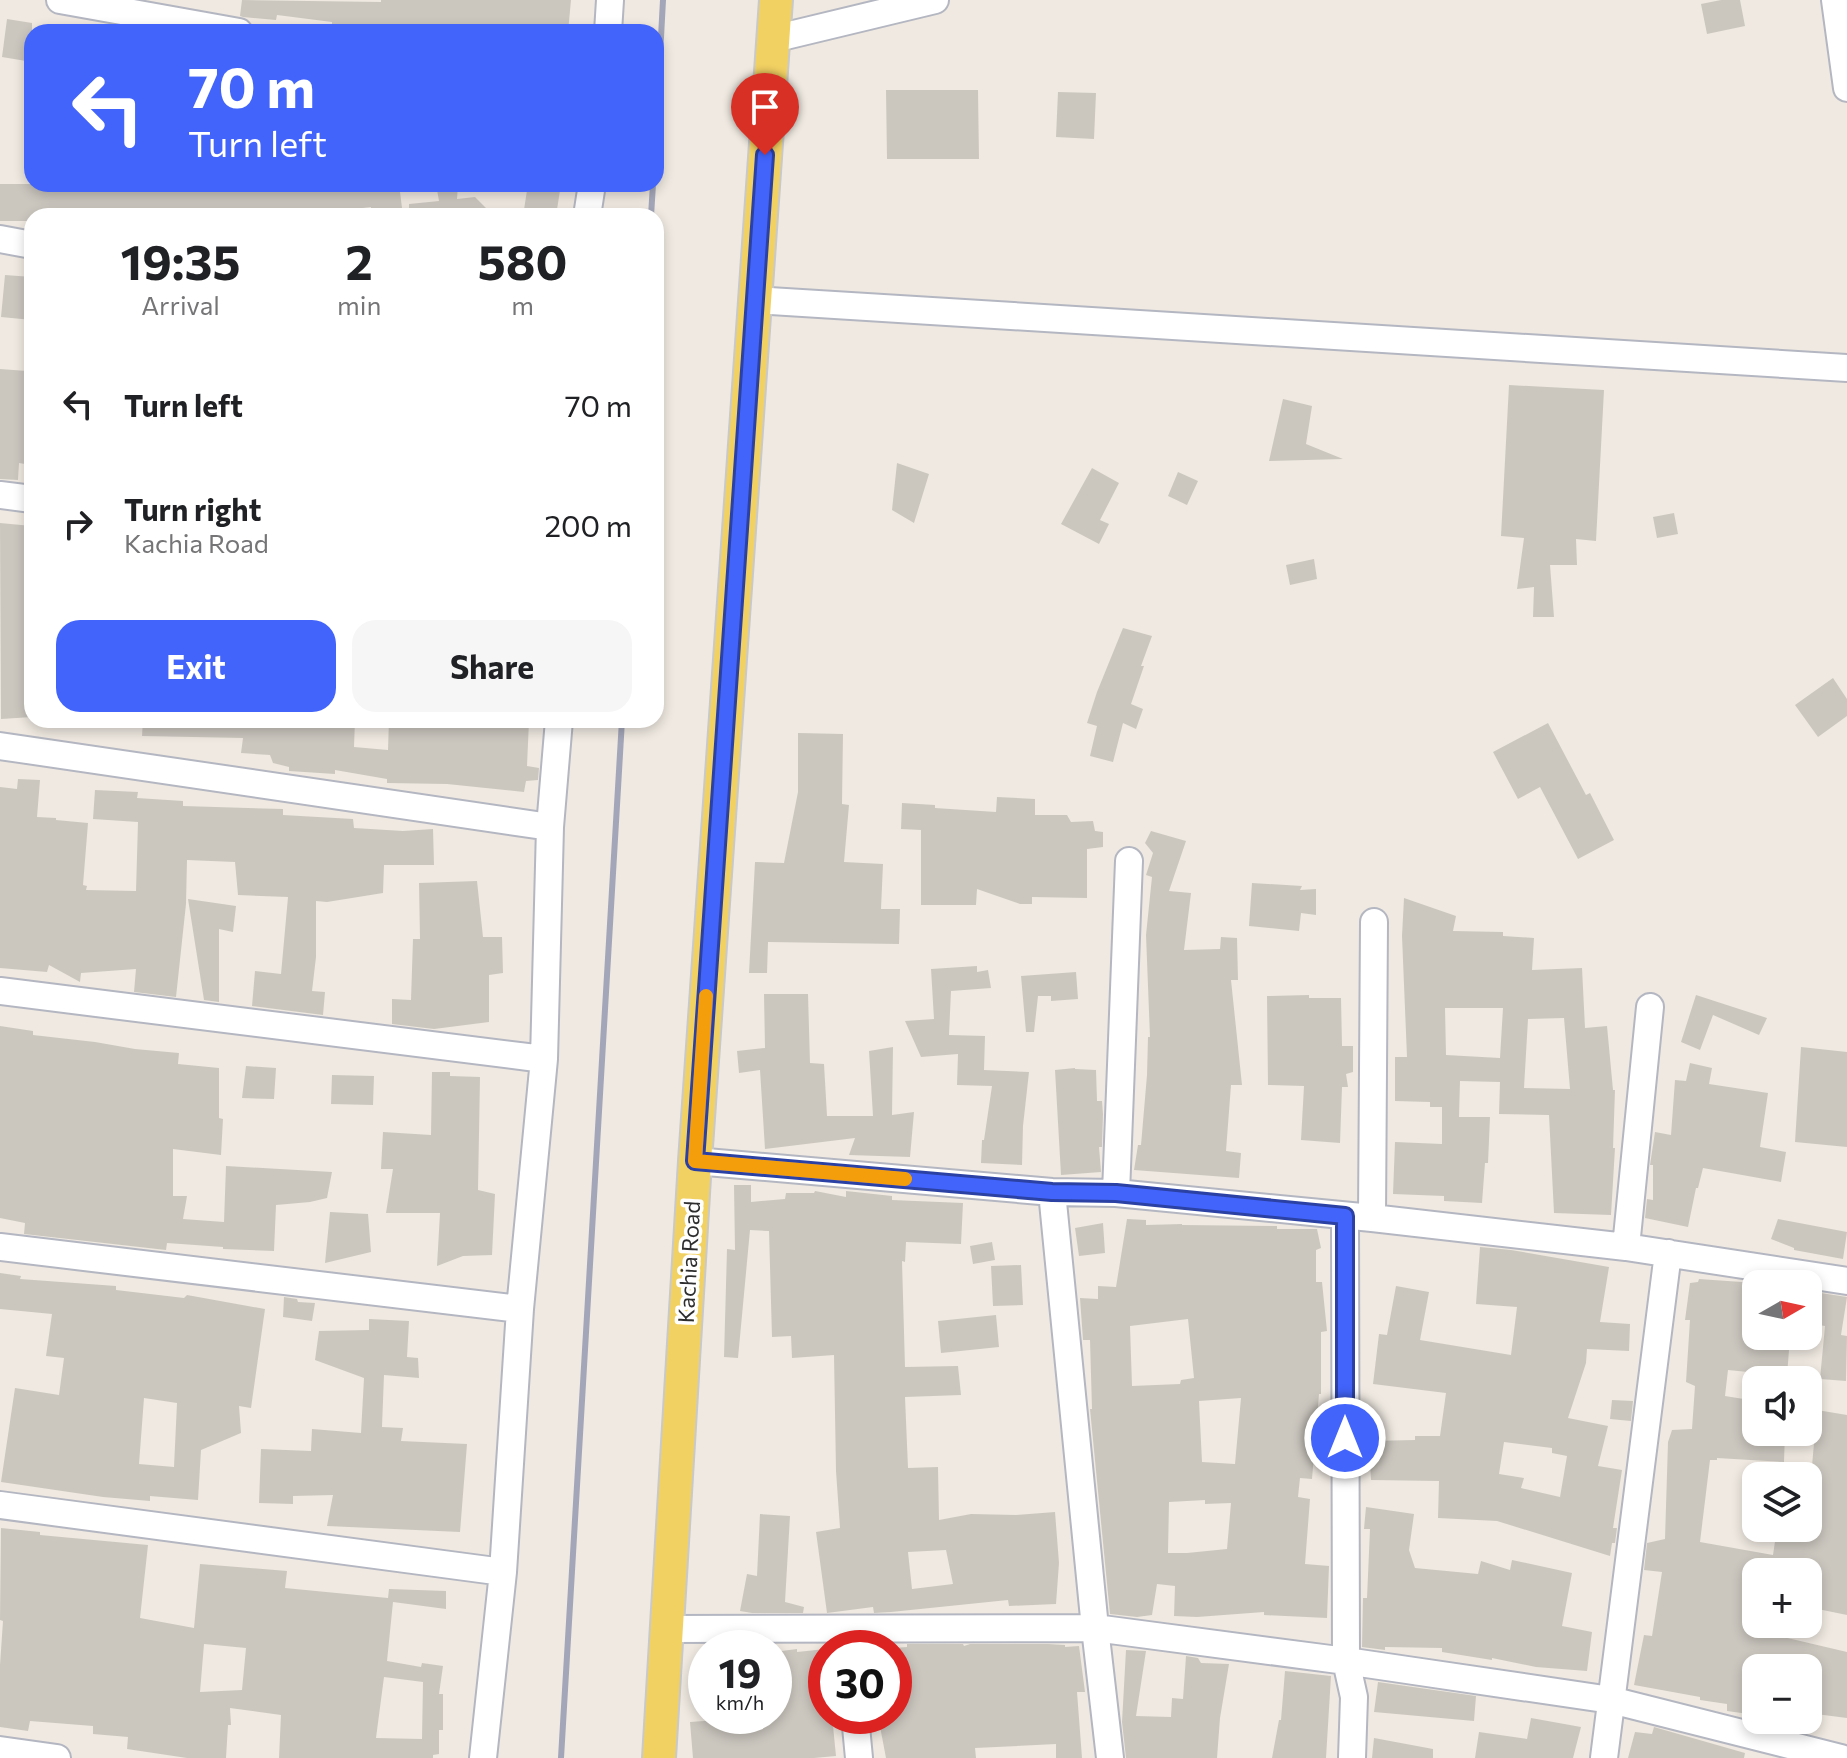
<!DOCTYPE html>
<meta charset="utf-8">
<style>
:root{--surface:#fff;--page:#f6f6f6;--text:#202124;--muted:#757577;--accent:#4264fb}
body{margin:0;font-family:Commissioner,sans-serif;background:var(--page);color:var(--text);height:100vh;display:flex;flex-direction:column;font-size:30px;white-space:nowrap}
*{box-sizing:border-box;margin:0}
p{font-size:26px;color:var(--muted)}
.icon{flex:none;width:44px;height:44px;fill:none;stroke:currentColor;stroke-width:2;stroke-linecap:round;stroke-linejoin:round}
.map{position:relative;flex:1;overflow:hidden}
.drawer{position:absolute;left:24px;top:208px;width:640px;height:520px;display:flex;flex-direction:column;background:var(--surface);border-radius:24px;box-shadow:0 4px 12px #0003}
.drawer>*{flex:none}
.guide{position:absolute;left:24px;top:24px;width:640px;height:168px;border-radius:24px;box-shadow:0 4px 12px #0003;background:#4264fb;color:#fff;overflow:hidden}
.needle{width:52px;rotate:81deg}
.tools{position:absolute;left:1742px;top:1270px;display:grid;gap:16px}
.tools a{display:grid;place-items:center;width:80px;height:80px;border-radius:16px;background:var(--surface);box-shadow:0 4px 12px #0003;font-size:40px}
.speed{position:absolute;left:688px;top:1630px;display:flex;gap:16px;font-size:40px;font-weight:700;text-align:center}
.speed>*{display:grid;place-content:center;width:104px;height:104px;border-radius:50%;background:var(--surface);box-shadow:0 4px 12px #0003;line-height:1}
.speed small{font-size:20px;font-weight:400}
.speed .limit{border:12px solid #d22;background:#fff;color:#111}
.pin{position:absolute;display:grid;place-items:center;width:68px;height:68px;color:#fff;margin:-82px -34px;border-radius:50% 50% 50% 0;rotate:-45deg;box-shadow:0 0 8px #0007}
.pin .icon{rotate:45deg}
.me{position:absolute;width:88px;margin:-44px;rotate:0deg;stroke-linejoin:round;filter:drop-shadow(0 0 6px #0008)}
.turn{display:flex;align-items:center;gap:28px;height:168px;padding:0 32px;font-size:36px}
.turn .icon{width:104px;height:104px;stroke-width:2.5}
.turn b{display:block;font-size:56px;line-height:68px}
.eta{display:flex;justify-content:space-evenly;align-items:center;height:136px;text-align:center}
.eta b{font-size:48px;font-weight:700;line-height:56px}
.cta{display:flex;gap:16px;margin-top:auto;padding:16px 32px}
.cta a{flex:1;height:92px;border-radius:24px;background:var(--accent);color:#fff;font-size:32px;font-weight:700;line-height:92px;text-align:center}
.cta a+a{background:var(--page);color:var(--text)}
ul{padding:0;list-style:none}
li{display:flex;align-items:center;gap:24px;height:120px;padding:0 32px}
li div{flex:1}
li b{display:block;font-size:30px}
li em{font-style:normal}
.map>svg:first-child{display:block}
</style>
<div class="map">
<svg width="1847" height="1758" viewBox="0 0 1847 1758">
<rect width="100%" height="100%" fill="#efe9e1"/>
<path fill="#cbc7bf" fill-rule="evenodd" d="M 242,0 L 381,2 L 381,0 L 571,0 L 568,32 L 378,32 L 378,28 L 332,27 L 332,22 L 277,15 L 276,20 L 243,17 L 240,16 Z
M 1721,0 L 1740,0 L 1745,26 L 1707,34 L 1701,4 Z
M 7,19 L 32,23 L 32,62 L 2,57 Z
M 886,90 L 978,90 L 979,159 L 887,159 Z
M 1058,92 L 1096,93 L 1094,139 L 1056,137 Z
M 0,184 L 94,184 L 94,188 L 148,186 L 148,184 L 399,184 L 403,216 L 371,216 L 371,207 L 329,212 L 329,216 L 225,216 L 224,211 L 190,214 L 190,216 L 32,216 L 32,221 L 0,221 Z
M 436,184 L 458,184 L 457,199 L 475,197 L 486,208 L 477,216 L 409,216 L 409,204 L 439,201 Z
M 528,184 L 561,184 L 556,216 L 523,216 Z
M 5,275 L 32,277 L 32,320 L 1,317 Z
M 0,369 L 27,371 L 25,464 L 19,463 L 18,480 L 0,479 Z
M 1509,385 L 1604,390 L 1596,541 L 1576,539 L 1577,565 L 1550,565 L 1554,617 L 1533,617 L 1534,587 L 1517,589 L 1524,538 L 1501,536 Z
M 1283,399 L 1312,406 L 1306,444 L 1343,459 L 1269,461 Z
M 897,463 L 929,474 L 914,523 L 892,510 Z
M 1092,468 L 1119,483 L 1100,520 L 1109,524 L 1099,544 L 1061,524 Z
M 1178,472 L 1198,481 L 1187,505 L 1168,496 Z
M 1674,513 L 1678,534 L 1657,538 L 1653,517 Z
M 0,523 L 32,526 L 32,717 L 1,719 Z
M 1314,559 L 1317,579 L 1290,585 L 1286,565 Z
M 1123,628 L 1152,636 L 1141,666 L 1144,666 L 1131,704 L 1143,709 L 1136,729 L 1123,723 L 1113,762 L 1090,756 L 1097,726 L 1087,723 L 1097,692 Z
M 1833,678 L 1847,699 L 1847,716 L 1818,737 L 1795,705 Z
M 143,720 L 230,720 L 271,727 L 271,720 L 355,720 L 354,747 L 388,750 L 389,720 L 529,721 L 527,766 L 539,768 L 538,780 L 526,781 L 524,792 L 447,784 L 387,783 L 387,779 L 335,770 L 335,774 L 289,771 L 289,767 L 273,763 L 270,755 L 241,753 L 243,738 L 142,736 Z
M 1548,723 L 1586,795 L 1590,793 L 1614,840 L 1578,859 L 1540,787 L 1518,799 L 1493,752 Z
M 798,733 L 843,734 L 842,804 L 849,805 L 844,862 L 883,864 L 881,909 L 900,909 L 899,944 L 768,942 L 767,973 L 749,973 L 755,862 L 784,863 L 798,792 Z
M 18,779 L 40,780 L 37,817 L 56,818 L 56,820 L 88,823 L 83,885 L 87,886 L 86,890 L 136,891 L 138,822 L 93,819 L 95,790 L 138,792 L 137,798 L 183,801 L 183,806 L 283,809 L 283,815 L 353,819 L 354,828 L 403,831 L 433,829 L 434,865 L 384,865 L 383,893 L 327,902 L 316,901 L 316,957 L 312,991 L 325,992 L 323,1015 L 252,1006 L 255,971 L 281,974 L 288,897 L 238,895 L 235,862 L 187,860 L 186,904 L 176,997 L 134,992 L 136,969 L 81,973 L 80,982 L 49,965 L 47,972 L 0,968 L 0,787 L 17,789 Z
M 997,797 L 1035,799 L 1035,815 L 1067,815 L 1071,822 L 1093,821 L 1095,831 L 1103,832 L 1103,847 L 1087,849 L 1087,898 L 1032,897 L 1032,904 L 1020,904 L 977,889 L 976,905 L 921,905 L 921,830 L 901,829 L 902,803 L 935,805 L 935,808 L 996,812 Z
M 1151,831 L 1186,841 L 1169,891 L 1191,893 L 1184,950 L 1220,949 L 1221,937 L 1237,938 L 1238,980 L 1231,980 L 1242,1085 L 1231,1085 L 1226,1151 L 1241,1153 L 1239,1178 L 1134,1170 L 1138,1145 L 1141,1145 L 1147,1075 L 1148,1037 L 1150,1037 L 1146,935 L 1152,877 L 1146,875 L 1153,853 L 1145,843 Z
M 477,881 L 483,937 L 502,937 L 503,973 L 489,975 L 489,1022 L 434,1029 L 392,1024 L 392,999 L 411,1000 L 413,939 L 420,939 L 419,883 Z
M 1252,883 L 1302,886 L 1300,890 L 1316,889 L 1316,915 L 1301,913 L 1299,931 L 1249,926 Z
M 1404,898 L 1456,916 L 1453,931 L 1503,932 L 1503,936 L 1534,938 L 1532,970 L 1582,968 L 1585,1028 L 1607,1026 L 1613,1090 L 1615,1090 L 1613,1148 L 1615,1148 L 1611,1215 L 1554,1213 L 1549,1115 L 1499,1114 L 1500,1082 L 1460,1081 L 1459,1117 L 1490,1117 L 1488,1163 L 1485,1163 L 1482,1203 L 1444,1201 L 1444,1196 L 1393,1194 L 1395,1142 L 1442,1144 L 1442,1107 L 1430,1107 L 1430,1102 L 1395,1101 L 1395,1057 L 1407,1057 L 1402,936 ZM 1445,1008 L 1503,1008 L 1500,1058 L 1446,1055 ZM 1564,1018 L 1570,1089 L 1524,1088 L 1528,1019 Z
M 188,899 L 236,906 L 233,932 L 219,929 L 219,1002 L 204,1000 Z
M 977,966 L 977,972 L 988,970 L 991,988 L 951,991 L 949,1035 L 985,1036 L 984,1070 L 1029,1072 L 1023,1126 L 1022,1165 L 981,1163 L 982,1140 L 984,1140 L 992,1086 L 957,1085 L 958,1054 L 921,1057 L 905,1021 L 934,1019 L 931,969 Z
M 1076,972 L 1078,999 L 1051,1001 L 1051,996 L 1038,996 L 1034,1032 L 1026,1032 L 1021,976 Z
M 764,994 L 808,994 L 810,1063 L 824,1064 L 827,1116 L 873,1116 L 869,1051 L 893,1047 L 892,1115 L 914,1112 L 910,1157 L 849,1155 L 855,1138 L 765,1149 L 760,1070 L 739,1073 L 737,1051 L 765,1048 Z
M 1309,995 L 1309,998 L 1341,998 L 1342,1046 L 1353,1046 L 1353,1072 L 1346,1074 L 1348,1087 L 1342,1087 L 1340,1143 L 1301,1140 L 1304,1086 L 1268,1085 L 1267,996 Z
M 1696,995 L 1767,1018 L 1759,1035 L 1713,1015 L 1700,1050 L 1681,1042 Z
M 0,1026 L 33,1031 L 33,1035 L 95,1042 L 135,1049 L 179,1053 L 178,1064 L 219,1068 L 219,1118 L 223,1119 L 221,1155 L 173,1149 L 173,1196 L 187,1196 L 183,1219 L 224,1222 L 226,1166 L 332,1172 L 327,1198 L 310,1202 L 276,1205 L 274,1251 L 223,1249 L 223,1247 L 167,1243 L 166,1250 L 24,1234 L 25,1223 L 0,1218 Z
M 1801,1047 L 1847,1052 L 1847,1147 L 1795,1142 Z
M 1690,1063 L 1712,1068 L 1709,1084 L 1768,1093 L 1760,1147 L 1786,1152 L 1781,1182 L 1703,1168 L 1698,1188 L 1696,1188 L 1688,1227 L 1645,1218 L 1647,1199 L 1653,1200 L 1653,1165 L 1650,1165 L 1655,1132 L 1671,1135 L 1675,1080 L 1686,1081 Z
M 246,1066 L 276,1068 L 274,1099 L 242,1098 Z
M 1075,1068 L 1075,1069 L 1096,1070 L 1097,1101 L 1102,1101 L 1103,1114 L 1102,1147 L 1099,1147 L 1101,1172 L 1061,1175 L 1055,1070 Z
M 432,1072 L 450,1072 L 450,1076 L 480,1077 L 478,1190 L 495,1194 L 492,1255 L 463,1256 L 437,1266 L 440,1213 L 386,1213 L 393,1169 L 381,1169 L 383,1132 L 431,1135 Z
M 332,1075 L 374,1076 L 373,1105 L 331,1104 Z
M 734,1185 L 751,1185 L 751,1202 L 785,1199 L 786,1193 L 814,1193 L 815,1191 L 846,1197 L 846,1191 L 892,1196 L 892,1200 L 963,1203 L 961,1244 L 906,1242 L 905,1262 L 902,1261 L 905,1367 L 958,1366 L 961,1395 L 905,1397 L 908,1468 L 938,1467 L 939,1520 L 971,1514 L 1016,1515 L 1055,1512 L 1059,1563 L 1056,1604 L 1009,1606 L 1008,1600 L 891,1612 L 874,1613 L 873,1607 L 827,1613 L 816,1532 L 840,1528 L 836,1471 L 834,1355 L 792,1358 L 791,1336 L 772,1337 L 769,1231 L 750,1230 L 738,1358 L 724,1357 L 727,1249 L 735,1250 ZM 946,1550 L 953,1584 L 912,1589 L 908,1552 Z
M 330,1212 L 368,1214 L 371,1252 L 325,1263 Z
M 1127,1219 L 1146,1220 L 1146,1225 L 1182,1224 L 1182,1225 L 1277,1226 L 1277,1229 L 1317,1229 L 1321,1248 L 1316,1250 L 1316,1282 L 1322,1282 L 1327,1331 L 1321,1332 L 1321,1394 L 1319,1394 L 1312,1479 L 1300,1478 L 1298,1497 L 1310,1499 L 1305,1564 L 1329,1566 L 1327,1618 L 1264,1615 L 1264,1612 L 1197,1617 L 1174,1616 L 1175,1586 L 1157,1584 L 1152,1615 L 1137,1617 L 1110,1614 L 1090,1409 L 1092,1409 L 1090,1340 L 1083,1340 L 1080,1298 L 1098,1299 L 1098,1286 L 1116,1287 ZM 1188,1319 L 1194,1378 L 1181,1380 L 1180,1384 L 1132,1386 L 1130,1326 ZM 1241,1398 L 1235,1464 L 1202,1462 L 1199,1401 ZM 1205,1500 L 1205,1504 L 1231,1503 L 1227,1549 L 1187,1553 L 1168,1553 L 1169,1502 Z
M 1778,1219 L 1847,1232 L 1843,1259 L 1794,1250 L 1794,1248 L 1771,1239 Z
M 1103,1223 L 1105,1253 L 1079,1256 L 1075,1228 Z
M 992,1242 L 995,1260 L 973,1264 L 970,1246 Z
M 1480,1247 L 1511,1250 L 1609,1267 L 1600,1322 L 1630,1324 L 1629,1351 L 1587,1349 L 1586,1363 L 1568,1418 L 1608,1426 L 1598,1466 L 1622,1470 L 1613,1528 L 1617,1528 L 1615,1543 L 1612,1543 L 1610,1556 L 1497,1521 L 1438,1518 L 1439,1481 L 1371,1480 L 1369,1441 L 1415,1440 L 1415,1436 L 1440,1436 L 1446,1393 L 1373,1384 L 1379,1334 L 1387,1335 L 1396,1286 L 1429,1292 L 1420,1340 L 1511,1355 L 1517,1307 L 1476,1304 ZM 1504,1442 L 1552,1448 L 1552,1453 L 1567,1456 L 1560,1497 L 1521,1488 L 1524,1478 L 1499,1474 Z
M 1021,1265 L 1023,1305 L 993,1306 L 991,1266 Z
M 0,1273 L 21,1276 L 20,1279 L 116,1286 L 116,1290 L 184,1298 L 187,1295 L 265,1309 L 251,1408 L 239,1406 L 241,1433 L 201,1450 L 198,1500 L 150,1496 L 150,1501 L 103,1497 L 1,1482 L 15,1388 L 59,1395 L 64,1358 L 46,1356 L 52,1314 L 0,1309 ZM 144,1398 L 177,1403 L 174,1467 L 139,1464 Z
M 1699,1279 L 1756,1283 L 1756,1348 L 1789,1350 L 1787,1376 L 1728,1370 L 1725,1396 L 1756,1401 L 1756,1432 L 1785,1432 L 1784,1462 L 1717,1458 L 1717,1460 L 1710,1460 L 1700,1542 L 1773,1555 L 1777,1528 L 1808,1528 L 1808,1488 L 1810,1488 L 1817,1410 L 1847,1415 L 1847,1615 L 1808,1607 L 1808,1572 L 1756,1572 L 1756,1590 L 1750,1629 L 1847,1652 L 1847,1718 L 1808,1713 L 1808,1668 L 1756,1668 L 1756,1715 L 1727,1711 L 1727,1704 L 1700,1700 L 1700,1697 L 1634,1685 L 1644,1635 L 1652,1636 L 1662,1572 L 1644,1570 L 1647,1543 L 1665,1539 L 1668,1442 L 1672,1430 L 1692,1429 L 1695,1386 L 1686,1382 L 1690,1320 L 1685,1320 L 1690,1283 L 1698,1282 Z
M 1808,1291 L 1847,1297 L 1841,1335 L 1847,1336 L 1846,1381 L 1820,1379 L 1825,1326 L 1808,1323 Z
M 284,1297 L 297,1299 L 298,1302 L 315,1303 L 312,1321 L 283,1317 Z
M 996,1315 L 999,1347 L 941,1353 L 938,1321 Z
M 369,1319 L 409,1321 L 407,1357 L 418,1358 L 419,1378 L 384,1375 L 382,1427 L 403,1428 L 401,1441 L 467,1444 L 460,1532 L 327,1526 L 333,1495 L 293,1496 L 293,1504 L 259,1503 L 261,1449 L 311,1451 L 312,1429 L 361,1433 L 364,1378 L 315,1360 L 319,1331 L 369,1330 Z
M 1612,1400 L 1633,1401 L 1631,1421 L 1610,1419 Z
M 1366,1507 L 1414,1514 L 1409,1550 L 1415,1568 L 1478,1574 L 1481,1561 L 1510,1570 L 1512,1560 L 1572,1573 L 1562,1626 L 1592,1632 L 1587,1671 L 1536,1667 L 1492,1658 L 1492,1660 L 1442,1652 L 1442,1648 L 1385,1647 L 1385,1650 L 1362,1647 L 1363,1598 L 1367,1598 L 1370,1529 L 1364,1529 Z
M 760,1514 L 790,1516 L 785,1602 L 804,1607 L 803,1613 L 752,1613 L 740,1611 L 747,1574 L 757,1576 Z
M 1,1528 L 40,1532 L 40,1535 L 148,1545 L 140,1618 L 194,1628 L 200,1564 L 287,1571 L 285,1588 L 388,1598 L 389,1589 L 446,1591 L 446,1609 L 393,1602 L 387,1661 L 421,1667 L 422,1663 L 443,1666 L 439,1694 L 443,1694 L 443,1730 L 439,1730 L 439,1754 L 433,1755 L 433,1758 L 279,1758 L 281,1715 L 230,1708 L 231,1725 L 228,1725 L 226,1758 L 187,1758 L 127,1749 L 128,1737 L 93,1734 L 93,1726 L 30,1721 L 28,1731 L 0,1727 L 0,1665 L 3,1621 L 0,1620 ZM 204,1644 L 246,1648 L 242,1690 L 200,1692 ZM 384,1677 L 423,1682 L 422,1739 L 376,1738 Z
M 907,1644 L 963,1644 L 964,1646 L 970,1644 L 1048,1644 L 1065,1645 L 1065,1647 L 1079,1646 L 1085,1692 L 1077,1692 L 1082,1758 L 1056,1758 L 1056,1744 L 975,1748 L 976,1758 L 886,1758 L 878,1716 L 894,1716 L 894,1648 L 907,1647 Z
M 797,1649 L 797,1652 L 826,1649 L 826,1716 L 832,1716 L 836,1756 L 814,1758 L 693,1758 L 690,1722 L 774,1716 L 774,1652 Z
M 1126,1650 L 1146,1651 L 1136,1716 L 1171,1717 L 1172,1698 L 1183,1699 L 1186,1656 L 1198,1658 L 1201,1663 L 1229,1664 L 1220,1718 L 1217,1758 L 1126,1758 L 1122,1722 Z
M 1285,1671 L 1331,1676 L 1326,1758 L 1272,1758 L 1279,1720 L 1281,1720 Z
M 1378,1682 L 1476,1696 L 1474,1721 L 1374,1712 Z
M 1531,1718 L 1581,1727 L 1573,1758 L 1475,1758 L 1479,1732 L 1527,1739 Z
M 1654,1727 L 1745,1753 L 1744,1758 L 1628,1758 L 1635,1732 L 1652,1734 Z
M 1374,1738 L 1433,1749 L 1433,1758 L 1372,1758 Z"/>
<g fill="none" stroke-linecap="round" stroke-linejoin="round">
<defs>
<path id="minor" d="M 60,0 L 239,32
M 1835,0 L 1847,88
M 608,32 L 610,0
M 773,39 L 935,0
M 587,216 L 592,184
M 0,239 L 32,245
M 755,300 L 1847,368
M 0,495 L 32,499
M 0,746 L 550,827
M 0,991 L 544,1059
M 695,1161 L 1052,1192 L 1116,1193 L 1372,1218 L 1626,1247 L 1847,1281
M 1052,1192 L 1095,1628 L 1110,1758
M 1116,1193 L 1129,861
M 1345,1216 L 1346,1661 L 1354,1697 L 1352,1758
M 1372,1218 L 1374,922
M 0,1247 L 520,1309
M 1626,1247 L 1650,1007
M 0,1505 L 503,1572
M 667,1629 L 1095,1628 L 1346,1661 L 1611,1700 L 1841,1758
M 855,1716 L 859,1758
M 0,1750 L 57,1758
M 483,1758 L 503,1572 L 520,1309 L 544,1059 L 550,827 L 559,720
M 1604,1758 L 1668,1253"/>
<path id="major" d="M 659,1758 L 695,1161 L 776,0"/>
</defs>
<use href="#minor" stroke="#b4b7c1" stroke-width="30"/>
<use href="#major" stroke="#c9c9c9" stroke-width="36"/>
<use href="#minor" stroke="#fff" stroke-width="26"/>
<use href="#major" stroke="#f2d163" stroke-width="32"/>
<path stroke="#a3a6b8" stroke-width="6" d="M 656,130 L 663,0
M 651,216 L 653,184
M 561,1758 L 622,720"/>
</g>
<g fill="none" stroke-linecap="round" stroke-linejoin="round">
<defs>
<path id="route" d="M 765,155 L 695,1161 L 1052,1192 L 1116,1193 L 1345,1216 L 1345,1438"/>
</defs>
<use href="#route" stroke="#2b41a3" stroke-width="20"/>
<use href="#route" stroke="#4264fb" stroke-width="14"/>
<path stroke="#f59e0b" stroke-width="14" d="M 706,996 L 695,1161 L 905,1179"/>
</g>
<g text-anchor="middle" stroke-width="7" stroke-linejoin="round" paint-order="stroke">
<g font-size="22" fill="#2e2e2e" stroke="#fff">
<text transform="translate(689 1262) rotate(-87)" y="8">Kachia Road</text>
</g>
</g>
</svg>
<div class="tools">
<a><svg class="needle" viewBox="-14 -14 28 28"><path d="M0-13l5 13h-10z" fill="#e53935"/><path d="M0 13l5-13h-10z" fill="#757577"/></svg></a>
<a><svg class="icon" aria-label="sound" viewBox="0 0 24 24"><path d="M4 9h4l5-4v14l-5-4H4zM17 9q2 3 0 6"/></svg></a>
<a><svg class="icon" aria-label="layers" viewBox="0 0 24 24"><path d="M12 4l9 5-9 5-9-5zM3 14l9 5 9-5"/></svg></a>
<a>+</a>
<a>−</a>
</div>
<div class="speed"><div>19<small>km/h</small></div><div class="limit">30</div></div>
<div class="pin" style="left:765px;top:155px;background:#d93025"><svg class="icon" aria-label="arrive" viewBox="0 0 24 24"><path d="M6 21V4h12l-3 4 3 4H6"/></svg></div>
<svg class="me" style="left:1345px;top:1438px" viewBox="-20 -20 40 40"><circle r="17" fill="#4264fb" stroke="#fff" stroke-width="3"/><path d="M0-11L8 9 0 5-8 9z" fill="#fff"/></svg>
<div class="guide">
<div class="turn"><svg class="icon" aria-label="left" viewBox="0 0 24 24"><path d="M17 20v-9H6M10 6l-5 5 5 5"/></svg><div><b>70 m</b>Turn left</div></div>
</div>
<section class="drawer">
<div class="eta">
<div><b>19:35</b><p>Arrival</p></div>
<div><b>2</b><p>min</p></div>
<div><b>580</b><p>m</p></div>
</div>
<ul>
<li><svg class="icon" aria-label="left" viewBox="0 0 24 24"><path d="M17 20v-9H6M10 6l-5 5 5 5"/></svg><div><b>Turn left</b></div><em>70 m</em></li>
<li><svg class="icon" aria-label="right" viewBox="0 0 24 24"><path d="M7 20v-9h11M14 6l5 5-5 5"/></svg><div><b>Turn right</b><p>Kachia Road</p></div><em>200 m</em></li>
</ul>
<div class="cta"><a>Exit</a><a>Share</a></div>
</section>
</div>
